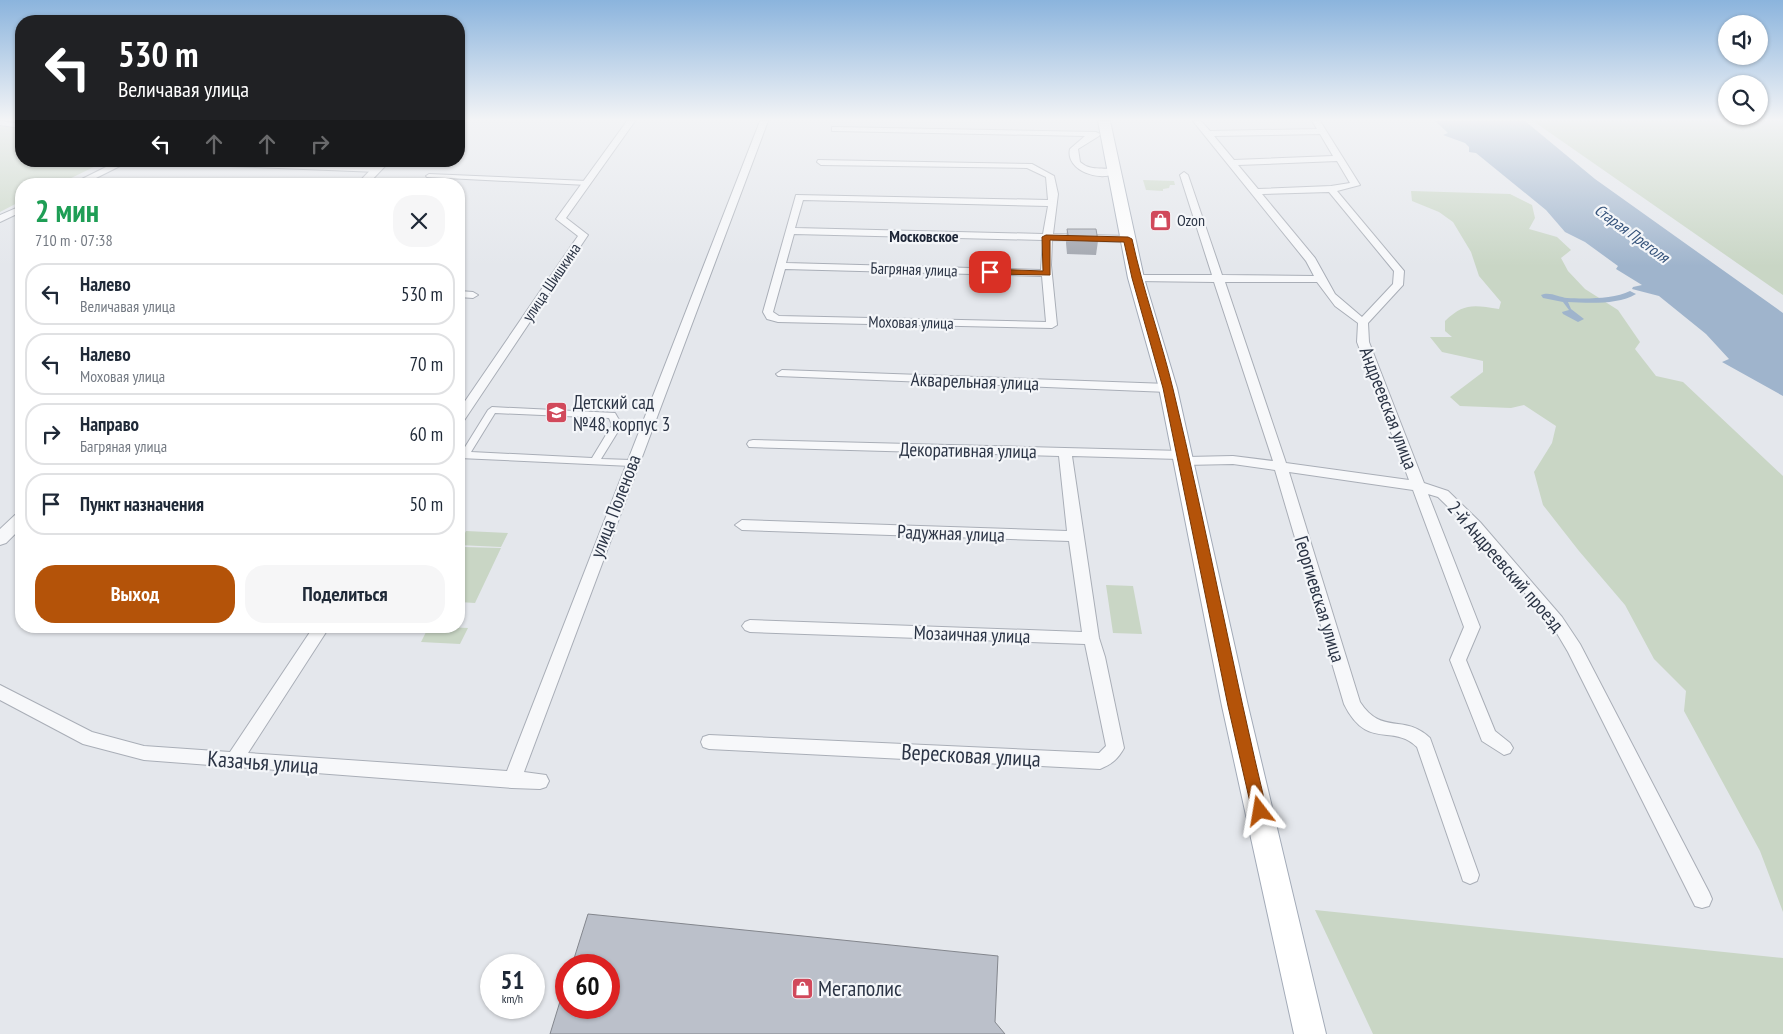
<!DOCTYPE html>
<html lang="ru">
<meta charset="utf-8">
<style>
:root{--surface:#fff;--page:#f6f6f7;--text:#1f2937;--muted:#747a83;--line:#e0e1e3;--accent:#b45309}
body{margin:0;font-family:"PT Sans Narrow",sans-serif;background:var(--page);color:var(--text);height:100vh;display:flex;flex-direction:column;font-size:19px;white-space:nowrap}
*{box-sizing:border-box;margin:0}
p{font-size:16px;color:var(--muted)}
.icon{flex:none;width:28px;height:28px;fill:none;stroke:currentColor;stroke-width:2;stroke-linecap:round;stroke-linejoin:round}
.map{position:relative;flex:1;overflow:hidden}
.details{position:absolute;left:15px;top:178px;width:450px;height:455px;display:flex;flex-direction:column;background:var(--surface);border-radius:20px;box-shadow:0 1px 4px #0004}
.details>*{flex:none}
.banner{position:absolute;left:15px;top:15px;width:450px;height:152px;border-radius:20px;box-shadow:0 1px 4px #0004;background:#202124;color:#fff;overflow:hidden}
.tools{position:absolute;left:1718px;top:15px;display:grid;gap:10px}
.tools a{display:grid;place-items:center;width:50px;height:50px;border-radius:50%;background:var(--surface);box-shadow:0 1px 4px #0004;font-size:25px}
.speed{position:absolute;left:480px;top:954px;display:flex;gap:10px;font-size:25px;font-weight:700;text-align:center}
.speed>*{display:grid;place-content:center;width:65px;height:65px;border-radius:50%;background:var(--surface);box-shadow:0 1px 4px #0004;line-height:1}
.speed small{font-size:12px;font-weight:400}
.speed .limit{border:8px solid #d22;background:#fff;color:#111}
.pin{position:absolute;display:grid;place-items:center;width:42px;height:42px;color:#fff;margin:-21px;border-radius:10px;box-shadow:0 2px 8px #0006}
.me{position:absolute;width:55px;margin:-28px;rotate:346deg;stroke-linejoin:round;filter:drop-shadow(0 0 4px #0008)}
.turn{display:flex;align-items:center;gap:18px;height:105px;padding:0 20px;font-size:22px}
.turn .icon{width:65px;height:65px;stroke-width:2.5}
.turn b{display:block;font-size:35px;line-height:42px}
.lanes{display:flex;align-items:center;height:48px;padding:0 20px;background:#0003;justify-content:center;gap:25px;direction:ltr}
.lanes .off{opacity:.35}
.round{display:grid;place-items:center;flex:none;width:52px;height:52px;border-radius:20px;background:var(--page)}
.headline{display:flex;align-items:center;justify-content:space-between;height:85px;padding:0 20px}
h1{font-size:30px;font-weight:700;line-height:38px;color:#1e9e55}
.cta{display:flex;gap:10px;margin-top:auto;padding:10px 20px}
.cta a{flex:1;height:58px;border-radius:20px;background:var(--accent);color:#fff;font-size:20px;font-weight:700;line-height:58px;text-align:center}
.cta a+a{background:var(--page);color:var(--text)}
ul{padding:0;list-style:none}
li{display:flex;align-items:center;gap:15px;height:62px;margin:0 10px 8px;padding:0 10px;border:2px solid var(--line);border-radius:20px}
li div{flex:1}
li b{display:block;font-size:19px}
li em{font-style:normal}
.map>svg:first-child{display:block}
</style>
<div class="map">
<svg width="1783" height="1034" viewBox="0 0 1783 1034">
<rect width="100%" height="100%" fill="#e4e7ec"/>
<path fill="#c9d6c5" d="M 0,121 L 21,121 L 21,161 L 106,161 L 59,184 L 21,184 L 21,201 L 0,212 Z
M 1533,121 L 1783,121 L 1783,295 Z
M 1143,180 L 1174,181 L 1175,185 L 1170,185 L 1169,188 L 1163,189 L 1163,191 L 1146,190 Z
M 1411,191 L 1510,194 L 1532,205 L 1535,218 L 1529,229 L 1557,237 L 1571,250 L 1561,258 L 1568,271 L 1585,289 L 1618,310 L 1640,342 L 1635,349 L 1656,376 L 1683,382 L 1783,476 L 1783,912 L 1760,851 L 1684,711 L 1686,691 L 1654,659 L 1625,605 L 1579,551 L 1543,505 L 1534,472 L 1552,443 L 1556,426 L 1524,405 L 1511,408 L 1460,406 L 1450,397 L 1483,372 L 1483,361 L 1442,352 L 1430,337 L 1452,337 L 1445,331 L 1445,321 C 1464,303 1473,305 1499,309 L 1501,302 L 1479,276 L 1471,252 L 1453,222 L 1439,212 L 1412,201 Z
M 466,531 L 508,533 L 501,547 L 459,545 Z
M 464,547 L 501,548 L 475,603 L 459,602 L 459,557 Z
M 1106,585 L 1133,586 L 1142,634 L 1113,633 Z
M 429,626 L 468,628 L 460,644 L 421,642 Z
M 1315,910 L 1783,958 L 1783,1034 L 1373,1034 Z"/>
<path fill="#9fb4cc" d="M 1435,121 L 1525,121 L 1595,179 L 1783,313 L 1783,396 L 1722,362 L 1729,359 L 1706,334 L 1659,296 L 1632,289 L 1633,287 L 1642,285 L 1616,269 L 1618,266 L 1585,242 L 1565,232 L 1546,210 L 1476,153 L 1469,152 L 1469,147 L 1465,143 L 1443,135 L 1448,133 Z
M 1630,291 L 1636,294 C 1618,305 1588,303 1568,302 L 1571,309 L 1584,319 L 1578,322 L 1563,314 L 1562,312 L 1569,310 L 1563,302 L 1543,298 L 1541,295 C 1549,291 1559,297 1567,298 C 1586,299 1614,299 1630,291 Z"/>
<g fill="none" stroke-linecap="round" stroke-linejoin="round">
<defs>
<path id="pedestrian" d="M 429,174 L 587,181 L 590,183 L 587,185 L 427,177 L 426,176 Z
M 492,407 L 615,413 L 622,425 L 601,459 L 631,460 L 636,463 L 631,466 L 459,458 L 459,452 L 462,452 L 488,410 ZM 495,413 L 609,418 L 612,425 L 592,458 L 471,452 Z"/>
<path id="minor" d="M 0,121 L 21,124 L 21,128 L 0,125 Z
M 627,121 L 635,121 L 566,218 L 588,235 L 463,422 L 459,423 L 459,410 L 578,236 L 556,219 Z
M 760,121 L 768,121 L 524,772 L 546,775 L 549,781 L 546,787 L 540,789 L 512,788 L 144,760 L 83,744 L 0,700 L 0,685 L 92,732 L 144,746 L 230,752 L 314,626 L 330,626 L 248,753 L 507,771 Z
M 1193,121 L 1201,121 L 1210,131 L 1317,129 L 1312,121 L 1320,121 L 1360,185 L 1337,191 L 1404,271 L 1403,285 L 1368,323 L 1369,342 L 1424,483 L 1448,491 L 1480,522 L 1562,617 L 1580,644 L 1709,892 L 1712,899 L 1709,906 L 1702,908 L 1695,906 L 1568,652 L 1552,625 L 1470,528 L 1438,497 L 1428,494 L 1480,627 L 1466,660 L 1495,731 L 1510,743 L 1513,748 L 1510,753 L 1504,755 L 1482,741 L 1450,660 L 1464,627 L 1413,490 L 1289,472 L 1360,702 C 1382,736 1404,713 1430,738 L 1479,875 L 1477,881 L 1470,884 L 1463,881 L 1461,875 L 1417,747 C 1393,723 1367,751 1344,704 L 1275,470 L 1233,464 L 1184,465 L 1179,464 L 1179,459 L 1072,456 L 1099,638 L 1105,657 L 1124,748 C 1118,759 1112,764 1100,769 L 709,749 L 703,747 L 701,742 L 703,737 L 709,735 L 1099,753 L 1106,746 L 1085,644 L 750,632 L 745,630 L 742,626 L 745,622 L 750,620 L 1082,632 L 1069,541 L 742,530 L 735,525 L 742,520 L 1067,531 L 1059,456 L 749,447 L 747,444 L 749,441 L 753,440 L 1182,451 L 1187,452 L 1187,457 L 1233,456 L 1273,461 L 1214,282 L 1136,281 L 1131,278 L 1136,275 L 1212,275 L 1180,175 L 1184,172 L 1188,175 L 1222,275 L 1314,276 L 1306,261 ZM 1320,134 L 1333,156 L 1234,160 L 1214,136 ZM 1337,161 L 1350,183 L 1331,186 L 1258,189 L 1238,165 ZM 1329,192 L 1394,271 L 1393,284 L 1362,317 L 1335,294 L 1315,258 L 1262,194 ZM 1225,282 L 1317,282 L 1335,306 L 1358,323 L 1357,342 L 1409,480 L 1286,463 Z
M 832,127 L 1096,132 L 1100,134 L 1099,136 L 1078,149 L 1080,162 C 1092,173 1107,165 1117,172 C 1102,183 1065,171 1070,149 L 1085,136 L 835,131 L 832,131 Z
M 818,160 L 1032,164 L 1054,176 L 1058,194 L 1053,234 L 1128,236 L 1133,239 L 1128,242 L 1052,240 L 1051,265 L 1057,325 L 1052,328 L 778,322 L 767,319 L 763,312 L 796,195 L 1048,200 L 1046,177 L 1027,168 L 821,165 L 817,162 ZM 803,200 L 1048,206 L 1043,234 L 795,228 ZM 794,234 L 1043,240 L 1041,270 L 786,263 ZM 785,269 L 1042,276 L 1046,322 L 779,316 L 773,312 Z
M 118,161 L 130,161 L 84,184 L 72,184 Z
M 175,161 L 250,161 L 378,166 L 382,169 L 378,172 L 179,164 Z
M 21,206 L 21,212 L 0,222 L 0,215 Z
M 459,291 L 473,292 L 478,295 L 473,298 L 459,297 Z
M 782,370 L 1168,384 L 1174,388 L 1168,392 L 778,376 L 776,374 Z"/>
<path id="tertiary" d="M 379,161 L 390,161 L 368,184 L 357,184 Z
M 21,513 L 21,528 L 6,543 L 0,545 L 0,529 L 15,515 Z"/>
<path id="primary" d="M 1098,121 L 1110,121 L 1144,278 L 1177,388 L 1248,706 L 1326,1034 L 1294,1034 L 1222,706 L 1159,388 L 1128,278 Z"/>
</defs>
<use href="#pedestrian" stroke="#a9aeb7" stroke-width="2"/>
<use href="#minor" stroke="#a9aeb7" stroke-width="2"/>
<use href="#tertiary" stroke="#a9aeb7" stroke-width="2"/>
<use href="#primary" stroke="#a3abb8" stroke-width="2"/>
<use href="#pedestrian" fill="#f7f8fa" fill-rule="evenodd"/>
<use href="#minor" fill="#f7f8fa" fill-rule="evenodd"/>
<use href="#tertiary" fill="#f7f8fa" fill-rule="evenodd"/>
<use href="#primary" fill="#fff" fill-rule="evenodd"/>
</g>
<path fill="#a1a5ae" d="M 1067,229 L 1098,241 L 1096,255 L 1067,254 L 1066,243 Z"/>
<path fill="#bbc0ca" stroke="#83868d" d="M 1067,229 L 1096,229 L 1098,241 L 1069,240 Z
M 588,914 L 998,956 L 995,1022 L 1005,1034 L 550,1034 L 566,982 L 566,1008 L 609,1008 L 609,965 L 572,965 Z"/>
<linearGradient id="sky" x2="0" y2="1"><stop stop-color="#8bb4dd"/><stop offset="0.45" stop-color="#f3f4f6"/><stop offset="1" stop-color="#f3f4f6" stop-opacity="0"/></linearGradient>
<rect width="1783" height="266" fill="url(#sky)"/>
<path fill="#b45309" stroke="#753606" d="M 1046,235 L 1128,237 L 1132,239 C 1143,290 1161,339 1173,389 C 1207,529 1233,671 1267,811 L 1265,816 L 1260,818 L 1254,816 L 1252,811 L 1228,706 L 1163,388 L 1132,278 L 1124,242 L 1050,240 L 1050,275 L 990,274 L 986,272 L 990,269 L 1043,271 L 1042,237 Z"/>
<defs>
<symbol id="shop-square" viewBox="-11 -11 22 22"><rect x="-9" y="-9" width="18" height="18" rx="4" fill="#d1495b" stroke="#f4f6f9"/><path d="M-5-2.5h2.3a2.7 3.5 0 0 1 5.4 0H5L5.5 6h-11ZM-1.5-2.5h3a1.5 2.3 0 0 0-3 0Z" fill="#fff"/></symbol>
<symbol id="school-square" viewBox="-11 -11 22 22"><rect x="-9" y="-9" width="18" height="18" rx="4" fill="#d1495b" stroke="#f4f6f9"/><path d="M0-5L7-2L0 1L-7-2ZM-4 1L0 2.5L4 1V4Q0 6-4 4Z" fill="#fff"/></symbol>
</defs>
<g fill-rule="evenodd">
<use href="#shop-square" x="1148" y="208" width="25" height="25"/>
<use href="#school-square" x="544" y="400" width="25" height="25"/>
<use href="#shop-square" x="790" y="976" width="25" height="25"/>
</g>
<g text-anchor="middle" stroke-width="4.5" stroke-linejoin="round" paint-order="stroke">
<g font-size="16" fill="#2b3445" stroke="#f4f6f9" text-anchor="start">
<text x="1177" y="226">Ozon</text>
</g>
<g font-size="16" font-style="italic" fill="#34527a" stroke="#f4f6f9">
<text transform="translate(1632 233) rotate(36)" y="6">Старая Преголя</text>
</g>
<g font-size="16" font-weight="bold" fill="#1d2536" stroke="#f4f6f9">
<text x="924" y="242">Московское</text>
</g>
<g font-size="16" fill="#2b3445" stroke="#f4f6f9">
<text transform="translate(914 269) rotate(2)" y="6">Багряная улица</text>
<text transform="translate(551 282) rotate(-56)" y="6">улица Шишкина</text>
<text transform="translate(911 322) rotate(1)" y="6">Моховая улица</text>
</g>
<g font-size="19" fill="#2b3445" stroke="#f4f6f9">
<text transform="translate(975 381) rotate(2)" y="7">Акварельная улица</text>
<text transform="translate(1389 408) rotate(69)" y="7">Андреевская улица</text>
<text transform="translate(968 450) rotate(1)" y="7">Декоративная улица</text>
<text transform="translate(615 506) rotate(-69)" y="7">улица Поленова</text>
<text transform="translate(951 533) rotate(2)" y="7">Радужная улица</text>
<text transform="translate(1506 566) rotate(49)" y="7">2-й Андреевский проезд</text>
<text transform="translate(1320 599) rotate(73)" y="7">Георгиевская улица</text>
<text transform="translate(972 634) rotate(2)" y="7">Мозаичная улица</text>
</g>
<g font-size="19" fill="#2b3445" stroke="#f4f6f9" text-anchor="start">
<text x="573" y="409">Детский сад<tspan x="573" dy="22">№48, корпус 3</tspan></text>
</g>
<g font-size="22" fill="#2b3445" stroke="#f4f6f9">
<text transform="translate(971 755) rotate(3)" y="8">Вересковая улица</text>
<text transform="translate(263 762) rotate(4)" y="8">Казачья улица</text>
</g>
<g font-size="22" fill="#2b3445" stroke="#f4f6f9" text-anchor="start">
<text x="818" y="996">Мегаполис</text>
</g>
</g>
</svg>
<div class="tools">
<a><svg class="icon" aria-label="sound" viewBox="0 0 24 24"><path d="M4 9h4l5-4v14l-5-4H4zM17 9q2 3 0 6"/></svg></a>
<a><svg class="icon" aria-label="search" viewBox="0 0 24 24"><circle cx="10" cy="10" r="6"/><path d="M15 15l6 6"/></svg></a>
</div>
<div class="speed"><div>51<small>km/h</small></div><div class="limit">60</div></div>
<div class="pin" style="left:990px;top:272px;background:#d93025"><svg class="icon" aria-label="arrive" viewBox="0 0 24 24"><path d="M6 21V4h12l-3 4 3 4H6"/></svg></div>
<svg class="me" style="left:1260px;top:811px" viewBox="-20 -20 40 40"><path d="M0-17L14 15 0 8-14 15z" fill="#b45309" stroke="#fff" stroke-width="4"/></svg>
<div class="banner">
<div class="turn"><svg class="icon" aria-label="left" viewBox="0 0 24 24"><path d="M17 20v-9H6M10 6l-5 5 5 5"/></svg><div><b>530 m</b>Величавая улица</div></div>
<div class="lanes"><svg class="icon" aria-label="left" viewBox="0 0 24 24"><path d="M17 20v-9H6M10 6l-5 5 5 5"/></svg><svg class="icon off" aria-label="ahead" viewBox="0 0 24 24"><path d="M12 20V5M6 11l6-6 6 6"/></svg><svg class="icon off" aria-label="ahead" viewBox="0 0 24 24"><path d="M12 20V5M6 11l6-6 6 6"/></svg><svg class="icon off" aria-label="right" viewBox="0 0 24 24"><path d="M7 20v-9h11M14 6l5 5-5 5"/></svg></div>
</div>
<section class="details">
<div class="headline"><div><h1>2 мин</h1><p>710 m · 07:38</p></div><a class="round"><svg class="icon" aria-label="close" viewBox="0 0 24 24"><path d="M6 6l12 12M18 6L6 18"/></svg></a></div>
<ul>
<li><svg class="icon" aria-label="left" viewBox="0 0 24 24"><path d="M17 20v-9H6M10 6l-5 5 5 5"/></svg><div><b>Налево</b><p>Величавая улица</p></div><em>530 m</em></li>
<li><svg class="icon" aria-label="left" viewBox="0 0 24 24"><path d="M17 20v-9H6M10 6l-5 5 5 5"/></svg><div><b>Налево</b><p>Моховая улица</p></div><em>70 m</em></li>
<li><svg class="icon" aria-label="right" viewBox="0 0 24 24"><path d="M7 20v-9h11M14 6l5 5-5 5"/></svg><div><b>Направо</b><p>Багряная улица</p></div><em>60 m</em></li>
<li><svg class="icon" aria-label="arrive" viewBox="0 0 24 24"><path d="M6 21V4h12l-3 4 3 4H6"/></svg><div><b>Пункт назначения</b></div><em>50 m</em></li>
</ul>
<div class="cta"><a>Выход</a><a>Поделиться</a></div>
</section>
</div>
